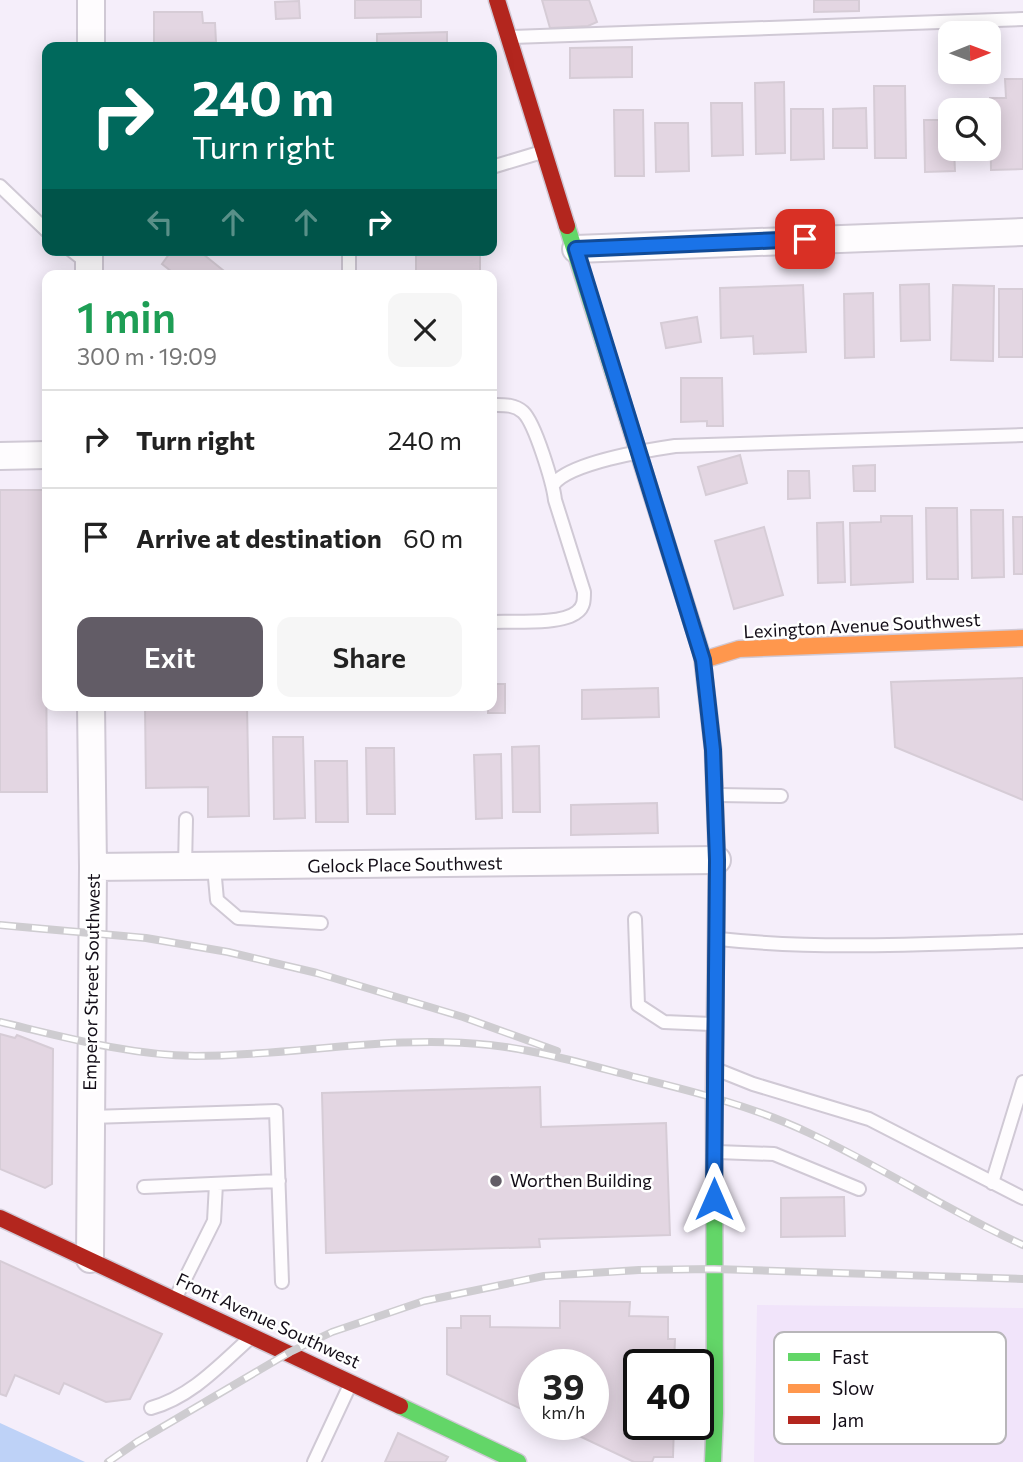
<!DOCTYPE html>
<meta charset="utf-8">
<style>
:root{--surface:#fff;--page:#f6f6f6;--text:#222;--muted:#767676;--line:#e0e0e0;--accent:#625c66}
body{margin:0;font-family:Commissioner,sans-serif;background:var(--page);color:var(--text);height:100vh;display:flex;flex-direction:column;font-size:26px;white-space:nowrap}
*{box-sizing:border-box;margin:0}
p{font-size:23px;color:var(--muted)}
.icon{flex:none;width:38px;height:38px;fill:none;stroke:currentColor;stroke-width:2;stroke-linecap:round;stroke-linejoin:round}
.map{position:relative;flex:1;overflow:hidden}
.panel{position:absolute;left:42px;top:270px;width:455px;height:441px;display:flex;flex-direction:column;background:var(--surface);border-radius:14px;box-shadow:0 4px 18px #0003}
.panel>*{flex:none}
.banner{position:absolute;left:42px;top:42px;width:455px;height:214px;border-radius:14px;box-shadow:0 4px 18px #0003;background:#00695c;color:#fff;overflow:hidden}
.needle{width:46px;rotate:89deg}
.buttons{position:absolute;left:938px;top:21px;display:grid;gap:14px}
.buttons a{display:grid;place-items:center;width:63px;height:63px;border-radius:14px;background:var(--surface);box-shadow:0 4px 18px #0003;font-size:35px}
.speed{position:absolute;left:518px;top:1349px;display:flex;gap:14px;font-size:35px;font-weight:700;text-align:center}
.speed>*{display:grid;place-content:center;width:91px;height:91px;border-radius:50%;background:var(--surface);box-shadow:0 4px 18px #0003;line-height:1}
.speed small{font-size:18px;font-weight:400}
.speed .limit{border:4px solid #111;border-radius:10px;background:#fff;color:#111}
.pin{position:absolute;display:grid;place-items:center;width:60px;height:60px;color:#fff;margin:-30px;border-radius:14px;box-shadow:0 4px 10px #0006}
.me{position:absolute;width:77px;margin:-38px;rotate:0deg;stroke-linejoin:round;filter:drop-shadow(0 0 5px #0008)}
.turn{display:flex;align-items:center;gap:24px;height:147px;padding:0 35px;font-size:32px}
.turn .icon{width:91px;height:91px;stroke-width:2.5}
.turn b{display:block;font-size:49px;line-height:60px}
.lanes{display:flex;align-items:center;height:66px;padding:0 35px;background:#0003;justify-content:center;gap:35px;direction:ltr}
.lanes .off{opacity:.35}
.round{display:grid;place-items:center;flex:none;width:74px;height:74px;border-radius:14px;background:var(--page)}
.overview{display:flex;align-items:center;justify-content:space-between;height:119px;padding:0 35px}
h1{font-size:42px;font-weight:600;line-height:52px;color:#1e9e55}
.primary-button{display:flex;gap:14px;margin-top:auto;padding:14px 35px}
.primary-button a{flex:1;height:80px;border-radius:14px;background:var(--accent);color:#fff;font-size:28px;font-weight:600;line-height:80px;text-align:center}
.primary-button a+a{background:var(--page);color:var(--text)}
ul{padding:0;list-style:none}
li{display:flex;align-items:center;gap:21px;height:98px;padding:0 35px;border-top:2px solid var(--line)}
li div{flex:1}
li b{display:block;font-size:26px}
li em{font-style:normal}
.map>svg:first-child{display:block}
</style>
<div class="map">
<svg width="1023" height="1462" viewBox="0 0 1023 1462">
<rect width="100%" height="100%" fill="#f5eefa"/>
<path fill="#f1e4fa" d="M 757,1305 L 1023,1308 L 1023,1462 L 754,1462 Z"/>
<path fill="#bed2f7" d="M 0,1423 L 85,1462 L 0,1462 Z"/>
<path fill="#e3d6e2" stroke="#d6ccd6" stroke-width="2" d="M 355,0 L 421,0 L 421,17 L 355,18 Z
M 542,0 L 589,0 L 597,22 L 588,26 L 550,28 Z
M 814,0 L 859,0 L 859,11 L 814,12 Z
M 299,1 L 300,18 L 276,19 L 275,2 Z
M 154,12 L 202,12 L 203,23 L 215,23 L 216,42 L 154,43 Z
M 447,32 L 447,47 L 377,47 L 377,34 Z
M 632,47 L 632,77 L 570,78 L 570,48 Z
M 1005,79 L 1023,79 L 1023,169 L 991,170 L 990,98 L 1006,98 Z
M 784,82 L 785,153 L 756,154 L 755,83 Z
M 874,86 L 905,86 L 906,158 L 875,158 Z
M 711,103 L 742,103 L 743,155 L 712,156 Z
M 866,108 L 867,148 L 833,148 L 833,109 Z
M 791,109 L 823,109 L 824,159 L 791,160 Z
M 614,110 L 643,110 L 644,176 L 615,176 Z
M 924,120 L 950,120 L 950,149 L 954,149 L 955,171 L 925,172 Z
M 655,123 L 688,123 L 689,171 L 656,172 Z
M 172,250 L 198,250 L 229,275 L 176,275 L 162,264 Z
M 416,250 L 480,250 L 480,275 L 416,275 Z
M 929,284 L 930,340 L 901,341 L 900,285 Z
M 803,285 L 806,352 L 754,354 L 753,336 L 721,338 L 720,288 Z
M 953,285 L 994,286 L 993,361 L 951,360 Z
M 999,289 L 1023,289 L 1023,357 L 999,357 Z
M 873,293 L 874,357 L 845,358 L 844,294 Z
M 697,317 L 701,342 L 666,348 L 661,323 Z
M 681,378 L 722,378 L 723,426 L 707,426 L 707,421 L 681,422 Z
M 740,455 L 747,483 L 706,495 L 698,467 Z
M 875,465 L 875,491 L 854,491 L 853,466 Z
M 788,471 L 809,471 L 810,498 L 788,499 Z
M 0,490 L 45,490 L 47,792 L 0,792 Z
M 926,508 L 957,508 L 958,579 L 927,579 Z
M 971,510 L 1003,510 L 1004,577 L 972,578 Z
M 881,516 L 912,516 L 913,582 L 851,585 L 850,523 L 881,522 Z
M 1013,517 L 1023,517 L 1023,574 L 1014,574 Z
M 843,522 L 845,582 L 818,583 L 817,523 Z
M 764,527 L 783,595 L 734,609 L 715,541 Z
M 1023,678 L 1023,800 L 895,747 L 891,682 Z
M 492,684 L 505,684 L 505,713 L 488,713 L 488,705 L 492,705 Z
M 658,688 L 659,717 L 582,719 L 582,690 Z
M 145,705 L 247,705 L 249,816 L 208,817 L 208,787 L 146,788 Z
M 273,737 L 303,737 L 305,818 L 274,819 Z
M 539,746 L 540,812 L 513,812 L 512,747 Z
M 366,748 L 394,748 L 395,814 L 367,814 Z
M 501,754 L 502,818 L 476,819 L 474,755 Z
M 315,761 L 347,761 L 348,822 L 316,822 Z
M 657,803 L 658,833 L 571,835 L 571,805 Z
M 0,1034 L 15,1038 L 17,1035 L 53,1049 L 52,1184 L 45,1188 L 0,1169 Z
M 540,1087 L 541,1127 L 666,1123 L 670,1235 L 539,1239 L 540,1247 L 326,1253 L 322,1093 Z
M 844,1197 L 845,1236 L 781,1237 L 781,1198 Z
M 0,1261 L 162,1334 L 130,1399 L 106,1402 L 64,1383 L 59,1394 L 15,1375 L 6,1396 L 0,1394 Z
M 560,1301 L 630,1302 L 629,1316 L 668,1317 L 668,1339 L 675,1339 L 674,1365 L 639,1365 L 639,1424 L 674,1424 L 673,1457 L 654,1457 L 652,1462 L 634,1462 L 554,1424 L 593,1424 L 593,1365 L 534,1365 L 534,1415 L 447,1374 L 447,1328 L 461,1328 L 461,1316 L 490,1316 L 490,1327 L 560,1328 Z
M 398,1433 L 448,1457 L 445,1462 L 385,1462 Z"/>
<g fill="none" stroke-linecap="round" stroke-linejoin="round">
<defs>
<path id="lane" d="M 512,37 L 1023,19
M 492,167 L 542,152
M 0,186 L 47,231
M 71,250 L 89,264
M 349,275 L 349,250
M 492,405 C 503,405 514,404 523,412 C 535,423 553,483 555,500 L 584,592 C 584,600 584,607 577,612 C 562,625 512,621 492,622
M 553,485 C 568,463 648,450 675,446 L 1023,435
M 719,795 L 781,796
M 185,867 L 186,819
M 214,867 L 217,900 L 238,918 L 321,923
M 635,919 L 638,1005 L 664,1022 L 711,1024
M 719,939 C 820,950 922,944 1023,941
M 718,1070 L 753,1084 L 869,1119 L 1023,1198
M 91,1117 L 276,1111 L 282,1282
M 717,1152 L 774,1154 L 859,1189
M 992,1183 L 1023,1082
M 144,1187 L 279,1181
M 176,1297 L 214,1221 L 216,1184
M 151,1408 C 191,1397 220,1365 250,1338
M 314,1462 L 350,1385"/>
<path id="street" d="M 91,47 L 91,0
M 576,249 L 1023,232
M 89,275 L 89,250
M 0,456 L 47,455
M 93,867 L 717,860
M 90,1259 L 93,867 L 91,705"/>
<path id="fast" d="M 567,226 L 702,655
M 400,1406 L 518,1462
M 713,1462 L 715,1413 L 714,1095"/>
<path id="slow" d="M 703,660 L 739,649 L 1023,638"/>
<path id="jam" d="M 497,0 L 567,226
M 702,655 L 713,749 L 717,860 L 714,1095
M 0,1218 L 400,1406"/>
</defs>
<use href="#lane" stroke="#d0c9d5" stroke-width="16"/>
<use href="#street" stroke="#d0c9d5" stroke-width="30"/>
<use href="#fast" stroke="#d0c9d5" stroke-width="19"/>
<use href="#slow" stroke="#d0c9d5" stroke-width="19"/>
<use href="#jam" stroke="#d0c9d5" stroke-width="19"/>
<use href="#lane" stroke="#fefcfe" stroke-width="12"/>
<use href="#street" stroke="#fefcfe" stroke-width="26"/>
<use href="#fast" stroke="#63d668" stroke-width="16"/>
<use href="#slow" stroke="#ff974d" stroke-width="16"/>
<use href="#jam" stroke="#b3261e" stroke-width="16"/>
<defs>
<path id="rail" d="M 0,925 L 146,938 L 228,952 L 317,973 L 463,1017 L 557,1051
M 0,1022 C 64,1037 129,1055 195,1056 C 293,1056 392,1034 490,1045 C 537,1050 585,1064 631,1076 C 691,1091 753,1106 809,1133 C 882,1167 950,1212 1023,1245
M 108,1462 L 137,1442 L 290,1352 L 332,1332 L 424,1301 L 544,1276 L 639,1270 L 714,1269 L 1023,1279"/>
</defs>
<use href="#rail" stroke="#ceccd0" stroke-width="8"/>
<use href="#rail" stroke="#fff" stroke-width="5" stroke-dasharray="16" stroke-linecap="butt"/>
</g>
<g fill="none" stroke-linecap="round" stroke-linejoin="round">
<defs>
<path id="route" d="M 714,1199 L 717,860 L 713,750 L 703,660 L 576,249 L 805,239"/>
</defs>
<use href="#route" stroke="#114b97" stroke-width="18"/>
<use href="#route" stroke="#1a73e8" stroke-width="12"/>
</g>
<circle fill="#625c66" stroke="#fff" stroke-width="2.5" cx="496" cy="1181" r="7"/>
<g text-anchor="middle" stroke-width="5" stroke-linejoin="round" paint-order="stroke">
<g font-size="18" fill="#130d17" stroke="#fff">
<text transform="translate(862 626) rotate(-3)" y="6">Lexington Avenue Southwest</text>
<text transform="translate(405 865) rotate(-1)" y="6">Gelock Place Southwest</text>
<text transform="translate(92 982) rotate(-89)" y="6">Emperor Street Southwest</text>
<text transform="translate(268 1321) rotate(25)" y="6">Front Avenue Southwest</text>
</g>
<g font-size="18" fill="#130d17" stroke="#fff" text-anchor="start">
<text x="510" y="1187">Worthen Building</text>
</g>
</g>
<rect x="774" y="1332" width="232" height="112" rx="10" fill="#fff" stroke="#b8b6b9" stroke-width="2"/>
<rect x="788" y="1353" width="32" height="8" fill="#63d668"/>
<rect x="788" y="1384" width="32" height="9" fill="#ff974d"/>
<rect x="788" y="1416" width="32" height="8" fill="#b3261e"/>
<g font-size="19" fill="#130d17">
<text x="832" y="1364">Fast</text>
<text x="832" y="1395">Slow</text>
<text x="832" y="1427">Jam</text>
</g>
</svg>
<div class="buttons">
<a><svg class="needle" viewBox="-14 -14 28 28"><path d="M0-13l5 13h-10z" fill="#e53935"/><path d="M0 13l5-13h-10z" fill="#767676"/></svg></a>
<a><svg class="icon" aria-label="search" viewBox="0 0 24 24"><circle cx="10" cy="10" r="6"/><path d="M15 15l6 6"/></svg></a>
</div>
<div class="speed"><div>39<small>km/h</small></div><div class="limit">40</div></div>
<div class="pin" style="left:805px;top:239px;background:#d93025"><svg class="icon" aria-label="arrive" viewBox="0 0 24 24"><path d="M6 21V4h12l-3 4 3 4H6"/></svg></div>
<svg class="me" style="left:714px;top:1199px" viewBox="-20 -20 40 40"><path d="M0-17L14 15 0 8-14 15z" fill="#1a73e8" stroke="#fff" stroke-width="4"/></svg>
<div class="banner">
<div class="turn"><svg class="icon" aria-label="right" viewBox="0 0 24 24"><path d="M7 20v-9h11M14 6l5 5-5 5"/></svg><div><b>240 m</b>Turn right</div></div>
<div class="lanes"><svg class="icon off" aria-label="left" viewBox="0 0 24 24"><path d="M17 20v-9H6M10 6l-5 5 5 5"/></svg><svg class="icon off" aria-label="ahead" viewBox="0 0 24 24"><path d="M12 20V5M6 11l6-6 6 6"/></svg><svg class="icon off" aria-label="ahead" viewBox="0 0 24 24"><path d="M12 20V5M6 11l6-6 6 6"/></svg><svg class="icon" aria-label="right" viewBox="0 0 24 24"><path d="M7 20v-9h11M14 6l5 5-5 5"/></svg></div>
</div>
<section class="panel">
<div class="overview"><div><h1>1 min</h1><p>300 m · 19:09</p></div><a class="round"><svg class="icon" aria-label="close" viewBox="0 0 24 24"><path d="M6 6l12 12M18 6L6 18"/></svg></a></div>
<ul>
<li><svg class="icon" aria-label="right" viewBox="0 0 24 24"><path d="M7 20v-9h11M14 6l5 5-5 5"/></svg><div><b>Turn right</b></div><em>240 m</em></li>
<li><svg class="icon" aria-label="arrive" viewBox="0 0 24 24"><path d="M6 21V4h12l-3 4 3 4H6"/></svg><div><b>Arrive at destination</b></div><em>60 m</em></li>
</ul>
<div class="primary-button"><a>Exit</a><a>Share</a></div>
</section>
</div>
